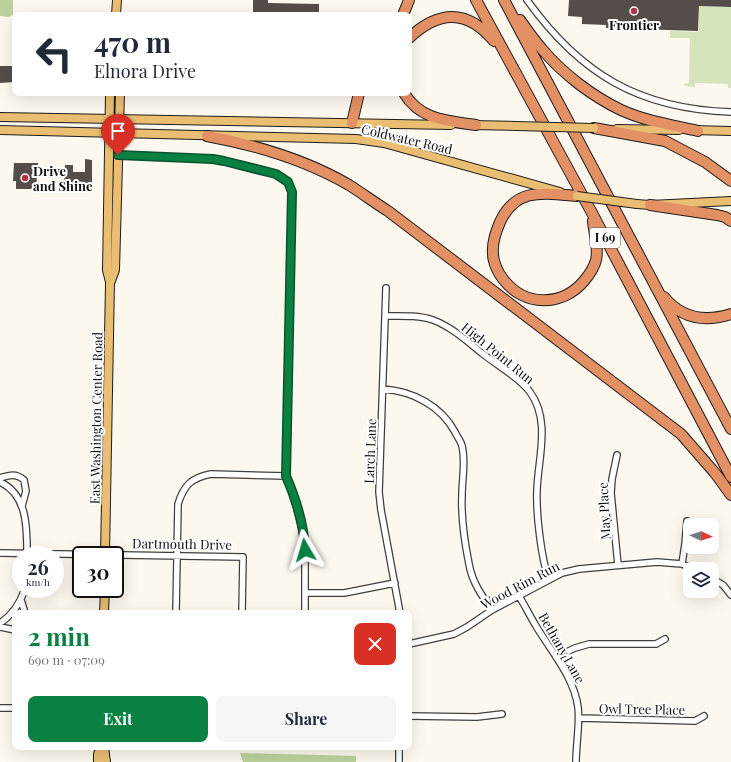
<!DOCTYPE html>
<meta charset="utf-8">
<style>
:root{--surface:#fff;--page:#f6f6f7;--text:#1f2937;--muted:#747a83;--accent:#0b8043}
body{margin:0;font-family:"Playfair Display",serif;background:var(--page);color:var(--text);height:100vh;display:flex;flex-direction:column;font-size:15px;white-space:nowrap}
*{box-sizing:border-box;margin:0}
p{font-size:13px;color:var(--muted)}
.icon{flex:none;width:22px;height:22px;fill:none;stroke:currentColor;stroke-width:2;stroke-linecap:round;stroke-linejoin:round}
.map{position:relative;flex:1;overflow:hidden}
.details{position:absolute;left:12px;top:610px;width:400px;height:140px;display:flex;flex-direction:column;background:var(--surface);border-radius:8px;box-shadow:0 4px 16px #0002}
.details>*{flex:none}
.guide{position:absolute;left:12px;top:12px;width:400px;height:84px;border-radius:8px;box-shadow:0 4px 16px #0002;background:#fff;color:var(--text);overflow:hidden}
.needle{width:26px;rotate:93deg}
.buttons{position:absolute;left:683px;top:518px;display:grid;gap:8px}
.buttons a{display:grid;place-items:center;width:36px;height:36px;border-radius:8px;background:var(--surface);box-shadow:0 4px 16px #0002;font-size:20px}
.speed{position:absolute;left:12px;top:546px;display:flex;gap:8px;font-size:20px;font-weight:700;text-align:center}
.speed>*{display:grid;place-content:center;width:52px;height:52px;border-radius:50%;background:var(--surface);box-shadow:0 4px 16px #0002;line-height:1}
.speed small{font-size:10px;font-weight:400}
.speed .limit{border:2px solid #111;border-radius:6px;background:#fff;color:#111}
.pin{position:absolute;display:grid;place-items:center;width:34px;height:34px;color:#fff;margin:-41px -17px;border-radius:50% 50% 50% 0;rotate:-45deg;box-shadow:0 0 4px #0007}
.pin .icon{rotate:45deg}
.me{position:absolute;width:44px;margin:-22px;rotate:353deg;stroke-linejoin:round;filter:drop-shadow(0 0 3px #0008)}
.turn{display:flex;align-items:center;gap:14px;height:84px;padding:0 16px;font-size:18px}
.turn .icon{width:52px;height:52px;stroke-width:2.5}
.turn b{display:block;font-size:28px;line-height:34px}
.round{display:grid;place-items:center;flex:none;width:42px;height:42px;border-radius:8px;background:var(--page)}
.summary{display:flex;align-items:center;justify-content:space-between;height:68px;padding:0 16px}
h1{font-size:24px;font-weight:700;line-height:30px;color:var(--accent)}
.cta{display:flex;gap:8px;margin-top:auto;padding:8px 16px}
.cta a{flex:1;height:46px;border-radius:8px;background:var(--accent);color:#fff;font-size:16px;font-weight:700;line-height:46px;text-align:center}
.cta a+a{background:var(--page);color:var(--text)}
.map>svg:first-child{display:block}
</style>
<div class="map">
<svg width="731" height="762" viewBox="0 0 731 762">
<rect width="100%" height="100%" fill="#fdf8ee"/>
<path fill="#d5e4bb" d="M 699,6 L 731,7 L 731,88 L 728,88 L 728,84 L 695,83 L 695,87 L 684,86 L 684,84 L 689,83 L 690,38 L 670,38 L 670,31 L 699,32 Z"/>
<path fill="#bbd29c" d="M 0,0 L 13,0 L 13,15 L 8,17 L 0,16 Z
M 240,753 L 356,756 L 356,762 L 243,762 Z"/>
<path fill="#544d4a" d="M 253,0 L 268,0 L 268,3 L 319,4 L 319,15 L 253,15 Z
M 569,0 L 731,0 L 731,7 L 699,6 L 698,31 L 606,28 L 606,25 L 582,24 L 582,17 L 568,16 Z
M 0,66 L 13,66 L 15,82 L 0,83 Z
M 85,159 L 92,160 L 92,191 L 85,191 L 85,182 L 73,181 L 73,185 L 64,185 L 65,165 L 73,165 L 73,172 L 85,172 Z
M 14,163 L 38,163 L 36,189 L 16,189 L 16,181 L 13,181 Z"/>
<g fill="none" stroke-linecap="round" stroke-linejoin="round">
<defs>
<path id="street" d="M 527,0 C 580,74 639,109 731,112
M 118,155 L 213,159 L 224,161 L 276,174 L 288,182 L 292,192 L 286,476 L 293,493 L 305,541 L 305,613
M 386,288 L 379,492 L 381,510 L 400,613
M 385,316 C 401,316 418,315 433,320 C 452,327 468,342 483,354 C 498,366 519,377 530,392 C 551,421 538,458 537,490 C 536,513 541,558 549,580
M 383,389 C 413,391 441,406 455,432 C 457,437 461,441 462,446 C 466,462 462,479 462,495 C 461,515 465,544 469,564 C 472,582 482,596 492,610
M 617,455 L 612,479 L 611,493 L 618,565
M 0,478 C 9,475 16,473 24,480 L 26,491 L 22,506
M 0,482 C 28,495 27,529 27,555
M 0,553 L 243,557 L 242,613
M 682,564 L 685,544 L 687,521
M 712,578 L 723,585 L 731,595
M 305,593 L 344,593 L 395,583
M 519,596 C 525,606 530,616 536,626 C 551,651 574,677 578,707 C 580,725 576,744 576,762
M 21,600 L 25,613
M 176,613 L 178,504 C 184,485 191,478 211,474 L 286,476
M 0,623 C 13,615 20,603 25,589
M 0,627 L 15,630
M 409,644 L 454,634 L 467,627 L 492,610 L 562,573 L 579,569 L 657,562 L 682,564 L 694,569
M 556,657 L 575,648 L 589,644 L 656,644 L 665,639
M 0,708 L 15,708
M 409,716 L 477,717 L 502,714
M 579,718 L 695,721 L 704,716
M 399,762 L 399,747"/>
<path id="primary" d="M 116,15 L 117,0
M 0,117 L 451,125
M 471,125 L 516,126
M 617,129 L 679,130
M 0,130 L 356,139 L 384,143 L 560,192
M 693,130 L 731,131
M 637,204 L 650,205 L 731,201
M 111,281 L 115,270 L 120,93
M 105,555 L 110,282 L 107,270 L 110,93
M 104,613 L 105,589
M 104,747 L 106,762
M 98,762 L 98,754 L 101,747"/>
<path id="highway" d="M 476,0 L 592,213 L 731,477
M 504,0 L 731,429
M 403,15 L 409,0
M 520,20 C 527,30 534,40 542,49 C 563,74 592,96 621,110 C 645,121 672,125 698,131
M 409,38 C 439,10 467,9 494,41
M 404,93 C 420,120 447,121 476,125
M 352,123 L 359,93
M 594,128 L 665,141 L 705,162 L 731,181
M 207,136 C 256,145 306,160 349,185 C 362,193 375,203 388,211 L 681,434 L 715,473 L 731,495
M 577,196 C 544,193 516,187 500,222 C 496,232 492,242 493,254 C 493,262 498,273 503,279 C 524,307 562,307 584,281 C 589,275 594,268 596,260 C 599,247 594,234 593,221
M 650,205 L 717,215 L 725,217 L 731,221
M 664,297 C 682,319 706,322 731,314"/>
</defs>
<use href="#street" stroke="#3f3f3f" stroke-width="8"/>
<use href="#primary" stroke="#1d1d1d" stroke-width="10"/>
<use href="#highway" stroke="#1d1d1d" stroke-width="12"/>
<use href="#street" stroke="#fff" stroke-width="5.5"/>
<use href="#primary" stroke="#e9be72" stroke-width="8"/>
<use href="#highway" stroke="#e49065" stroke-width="10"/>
<defs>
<path id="primary-bridge" d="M 516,126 L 594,128
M 577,196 L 637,204"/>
</defs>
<use href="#primary-bridge" stroke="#1d1d1d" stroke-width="10" stroke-linecap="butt"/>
<use href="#primary-bridge" stroke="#e9be72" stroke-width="8"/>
</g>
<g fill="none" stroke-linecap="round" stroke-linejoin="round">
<defs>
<path id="route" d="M 118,155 L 213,159 L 224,161 L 276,174 L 288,182 L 292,192 L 286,476 C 296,499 304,525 305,550"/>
</defs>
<use href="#route" stroke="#07532c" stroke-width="10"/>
<use href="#route" stroke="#0b8043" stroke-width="7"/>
</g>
<g fill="#ac3448" stroke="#fff" stroke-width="1.5">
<circle cx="634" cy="11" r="4"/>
<circle cx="25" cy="178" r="4"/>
</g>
<g text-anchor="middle" stroke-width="4" stroke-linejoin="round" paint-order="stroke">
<rect fill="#fff" stroke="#555" stroke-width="1" x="590" y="228" width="30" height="20" rx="3"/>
<g font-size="12" font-weight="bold" fill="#0c0c0c">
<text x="605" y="242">I 69</text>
</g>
<g font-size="13" font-weight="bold" fill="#0c0c0c" stroke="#fff">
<text x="634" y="30">Frontier</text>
<text x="33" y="176" text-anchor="start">Drive<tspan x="33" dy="15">and Shine</tspan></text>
</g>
<g font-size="13" fill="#0c0c0c" stroke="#fff">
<text transform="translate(407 139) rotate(13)" y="5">Coldwater Road</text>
<text transform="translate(498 353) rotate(39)" y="5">High Point Run</text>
<text transform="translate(96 418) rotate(-89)" y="5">East Washington Center Road</text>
<text transform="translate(370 451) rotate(-88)" y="5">Larch Lane</text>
<text transform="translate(604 511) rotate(-93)" y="5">May Place</text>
<text transform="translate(182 544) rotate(1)" y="5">Dartmouth Drive</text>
<text transform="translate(520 585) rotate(-28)" y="5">Wood Rim Run</text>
<text transform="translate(562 648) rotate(60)" y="5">Bethany Lane</text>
<text transform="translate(642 709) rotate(1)" y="5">Owl Tree Place</text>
</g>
</g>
</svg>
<div class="buttons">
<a><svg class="needle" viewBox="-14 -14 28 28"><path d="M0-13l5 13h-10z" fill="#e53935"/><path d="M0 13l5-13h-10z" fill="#747a83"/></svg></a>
<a><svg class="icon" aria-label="layers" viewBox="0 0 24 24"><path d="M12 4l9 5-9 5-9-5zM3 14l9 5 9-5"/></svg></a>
</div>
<div class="speed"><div>26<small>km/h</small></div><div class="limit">30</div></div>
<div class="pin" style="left:118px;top:155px;background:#d93025"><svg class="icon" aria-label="arrive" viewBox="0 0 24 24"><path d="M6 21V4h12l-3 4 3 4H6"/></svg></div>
<svg class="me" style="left:305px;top:550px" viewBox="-20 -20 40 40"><path d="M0-17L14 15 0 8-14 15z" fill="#0b8043" stroke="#fff" stroke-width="4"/></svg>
<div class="guide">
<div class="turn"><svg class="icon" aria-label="left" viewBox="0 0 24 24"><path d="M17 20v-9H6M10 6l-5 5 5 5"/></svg><div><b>470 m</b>Elnora Drive</div></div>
</div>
<section class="details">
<div class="summary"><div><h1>2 min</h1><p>690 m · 07:09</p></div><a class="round" style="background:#d93025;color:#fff"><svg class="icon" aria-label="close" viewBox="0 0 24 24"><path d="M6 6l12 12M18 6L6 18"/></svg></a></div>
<div class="cta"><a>Exit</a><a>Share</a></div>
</section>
</div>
